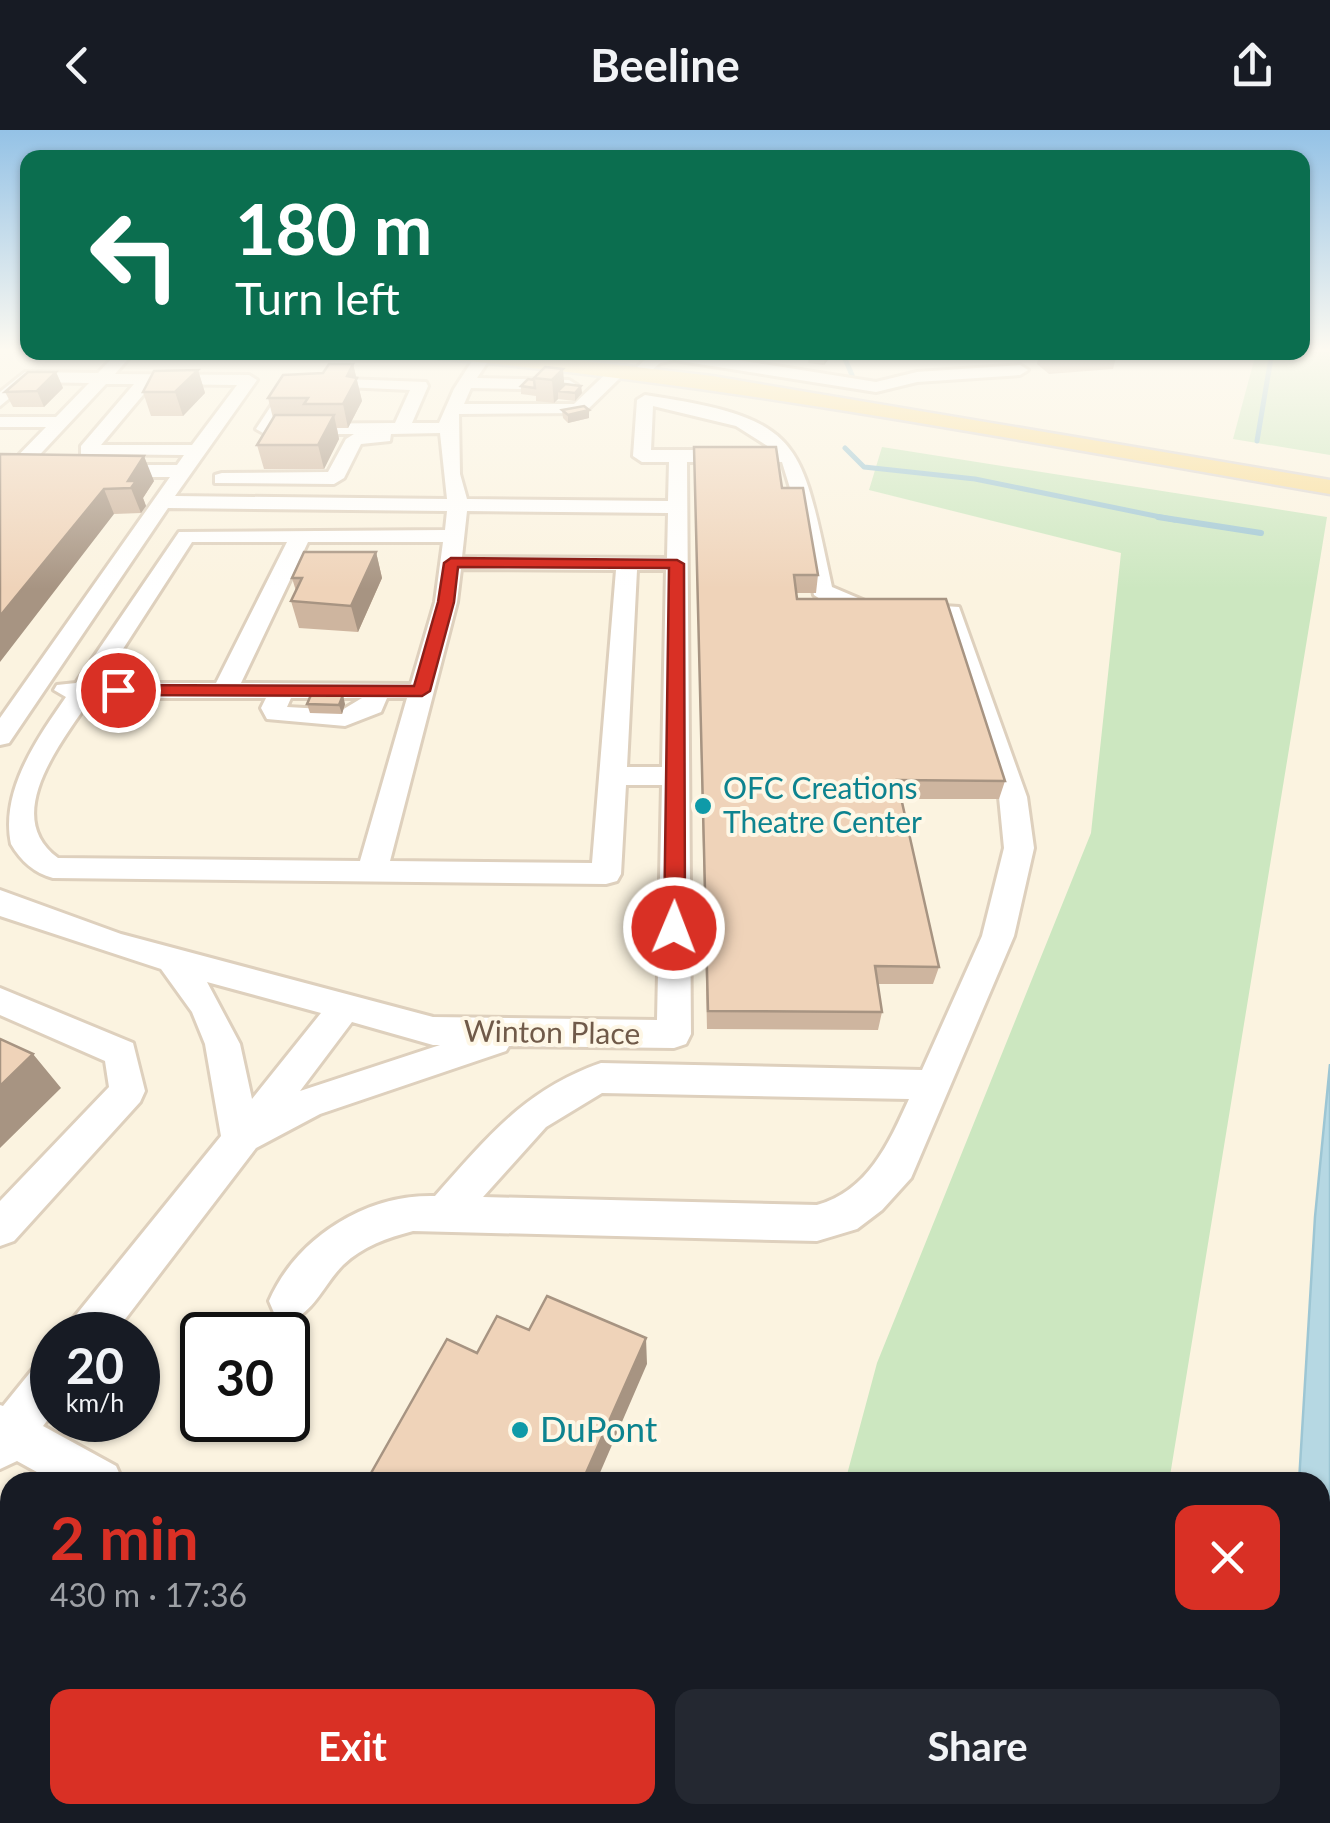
<!DOCTYPE html>
<meta charset="utf-8">
<style>
:root{--surface:#171b24;--page:#242831;--text:#f1f3f6;--muted:#9ea1a6;--accent:#d93025}
body{margin:0;font-family:Lato,sans-serif;background:var(--page);color:var(--text);height:100vh;display:flex;flex-direction:column;font-size:38px;white-space:nowrap}
*{box-sizing:border-box;margin:0}
p{font-size:32px;color:var(--muted)}
.icon{flex:none;width:55px;height:55px;fill:none;stroke:currentColor;stroke-width:2;stroke-linecap:round;stroke-linejoin:round}
.map{position:relative;flex:1;overflow:hidden}
.sheet{position:absolute;left:0px;top:1342px;width:1330px;height:352px;display:flex;flex-direction:column;background:var(--surface);border-radius:30px 30px 0 0;box-shadow:0 2px 8px #0004}
.sheet>*{flex:none}
.hud{position:absolute;left:20px;top:20px;width:1290px;height:210px;border-radius:20px;box-shadow:0 2px 8px #0004;background:#0b6e4f;color:#fff;overflow:hidden}
.speed{position:absolute;left:30px;top:1182px;display:flex;gap:20px;font-size:50px;font-weight:700;text-align:center}
.speed>*{display:grid;place-content:center;width:130px;height:130px;border-radius:50%;background:var(--surface);box-shadow:0 2px 8px #0004;line-height:1}
.speed small{font-size:25px;font-weight:400}
.speed .limit{border:5px solid #111;border-radius:15px;background:#fff;color:#111}
.pin{position:absolute;display:grid;place-items:center;width:85px;height:85px;color:#fff;margin:-42px;border:5px solid #fff;border-radius:50%;box-shadow:0 2px 10px #0007}
.me{position:absolute;width:110px;margin:-55px;rotate:1deg;stroke-linejoin:round;filter:drop-shadow(0 0 8px #0008)}
.turn{display:flex;align-items:center;gap:35px;height:210px;padding:0 50px;font-size:45px}
.turn .icon{width:130px;height:130px;stroke-width:2.5}
.turn b{display:block;font-size:70px;line-height:85px}
.round{display:grid;place-items:center;flex:none;width:105px;height:105px;border-radius:20px;background:var(--page)}
.summary{display:flex;align-items:center;justify-content:space-between;height:170px;padding:0 50px}
h1{font-size:60px;font-weight:700;line-height:75px;color:var(--accent)}
.action{display:flex;gap:20px;margin-top:auto;padding:20px 50px}
.action a{flex:1;height:115px;border-radius:20px;background:var(--accent);color:#fff;font-size:40px;font-weight:700;line-height:115px;text-align:center}
.action a+a{background:var(--page);color:var(--text)}
header{display:flex;justify-content:space-between;align-items:center;height:130px;padding:0 50px;background:var(--surface);font-size:45px;font-weight:700}
.map>svg:first-child{display:block}
</style>
<header><svg class="icon" aria-label="back" viewBox="0 0 24 24"><path d="M15 5l-7 7 7 7"/></svg>Beeline<svg class="icon" aria-label="share" viewBox="0 0 24 24"><path d="M12 15V3M7 8l5-5 5 5M5 13v7h14v-7"/></svg></header>
<div class="map">
<svg width="1330" height="1693" viewBox="0 0 1330 1693">
<rect width="100%" height="100%" fill="#fbf3e0"/>
<path fill="#cce7c0" d="M 1330,222 L 1330,325 L 1233,309 L 1256,223 Z
M 882,317 L 1327,387 L 1169,1352 L 845,1352 L 877,1233 L 1091,703 L 1121,423 L 869,360 Z
M 756,1685 L 1115,1685 L 1114,1693 L 754,1693 Z"/>
<path fill="#b6d8e3" stroke="#9dc6d4" stroke-width="2.5" d="M 1330,934 L 1330,1693 L 1267,1693 L 1268,1685 L 1320,1685 L 1320,1352 L 1299,1352 L 1315,1087 Z"/>
<g fill="none" stroke-linecap="round" stroke-linejoin="round">
<path stroke="#9dc6d4" stroke-width="5" d="M 842,222 L 852,245
M 1257,311 L 1272,222
M 845,318 L 864,337 L 975,349 L 1175,390"/>
<path stroke="#9dc6d4" stroke-width="6" d="M 1158,387 L 1261,403"/>
<defs>
<path id="minor" d="M 118,222 L 134,222 L 115,244 L 249,245 L 257,250 L 175,366 L 447,369 L 440,303 L 391,304 L 390,311 L 361,314 L 344,348 L 334,354 L 215,353 L 215,345 L 222,343 L 328,342 L 346,309 L 354,304 L 265,304 L 256,299 L 290,247 L 426,252 L 428,256 L 412,293 L 439,293 L 454,259 L 478,222 L 494,222 L 477,248 L 569,250 L 577,255 L 569,260 L 471,258 L 464,274 L 574,274 L 614,236 L 626,236 L 626,242 L 584,283 L 459,284 L 460,344 L 467,369 L 668,371 L 669,332 L 642,332 L 633,326 L 637,270 L 645,265 C 805,289 800,310 832,457 L 865,471 L 959,477 L 1027,667 L 1034,718 L 1014,806 L 911,1048 L 882,1080 L 857,1099 L 817,1111 L 413,1101 C 387,1108 363,1116 343,1135 C 324,1154 315,1181 290,1191 L 275,1185 L 269,1171 C 297,1107 366,1064 435,1066 C 488,1007 524,960 601,933 L 922,940 L 982,806 L 1004,718 L 999,667 L 942,489 C 899,488 850,491 814,465 L 794,371 L 782,332 L 687,332 L 691,904 L 686,914 L 674,918 L 509,916 L 506,921 L 320,984 L 256,1018 L 113,1205 L 66,1205 L 72,1190 L 221,1006 L 205,914 L 192,882 L 161,839 L 0,786 L 0,760 L 121,804 L 433,887 L 657,890 L 662,655 L 626,655 L 621,744 L 617,751 L 606,754 L 53,748 C 34,743 21,731 11,714 C 0,661 37,609 66,567 L 54,560 L 57,555 L 76,553 L 179,402 L 445,400 L 447,381 L 168,378 L 9,613 L 0,615 L 0,588 L 170,347 L 106,347 L 97,341 L 106,335 L 177,335 L 184,325 L 81,324 L 81,316 L 134,254 L 106,254 L 30,335 L 39,337 L 39,345 L 7,345 L 7,337 L 46,297 L 0,297 L 0,287 L 56,287 L 89,253 L 29,252 L 0,276 L 0,262 L 25,242 L 98,243 ZM 153,253 L 157,254 L 237,255 L 192,315 L 101,315 ZM 301,255 L 410,260 L 395,293 L 277,294 ZM 653,276 L 736,296 L 774,320 L 651,320 ZM 467,381 L 668,383 L 667,428 L 462,427 ZM 192,412 L 287,412 L 216,553 L 101,553 ZM 308,412 L 443,412 L 435,472 L 411,554 L 241,553 ZM 461,439 L 616,440 L 592,733 L 390,731 L 457,472 ZM 637,440 L 666,440 L 662,637 L 627,637 ZM 91,568 L 266,568 L 261,578 L 267,589 L 345,596 L 381,582 L 387,568 L 407,568 L 360,731 L 58,728 C 0,686 62,612 91,568 ZM 291,568 L 362,568 L 342,580 L 287,577 ZM 207,852 L 321,883 L 252,969 L 240,914 ZM 352,892 L 433,915 L 440,915 L 300,961 ZM 602,963 L 909,969 C 889,1013 868,1061 817,1075 L 483,1067 L 546,997 Z
M 665,222 L 688,222 L 876,252 L 917,242 L 1020,235 L 1028,240 L 1020,245 L 917,252 L 876,262 L 674,230 L 660,233 L 646,245 L 632,242 L 648,227 Z
M 0,858 L 133,913 L 145,961 L 140,972 L 14,1111 L 0,1116 L 0,1071 L 109,957 L 105,931 L 0,885 Z
M 52,1227 L 52,1284 L 43,1296 L 116,1336 L 123,1352 L 55,1352 L 17,1331 L 0,1339 L 0,1275 L 3,1276 L 37,1234 Z"/>
<path id="major" d="M 426,222 L 507,222 L 712,246 L 1330,350 L 1330,364 C 1032,313 736,255 435,228 Z"/>
</defs>
<use href="#minor" stroke="#ded0bd" stroke-width="6"/>
<use href="#major" stroke="#ddd7d3" stroke-width="5"/>
<use href="#minor" fill="#fff" fill-rule="evenodd"/>
<use href="#major" fill="#f8dd9a" fill-rule="evenodd"/>
</g>
<path fill="#ceb59f" d="M 810,222 L 825,222 L 828,230 L 824,235 L 808,233 Z
M 872,222 L 893,222 L 893,228 L 873,228 Z
M 1039,222 L 1116,222 L 1117,224 L 1113,239 L 1049,244 L 1037,234 Z
M 353,234 L 362,271 L 348,298 L 337,298 L 339,309 L 324,339 L 264,339 L 257,315 L 273,288 L 268,268 L 323,243 Z
M 545,237 L 564,254 L 581,256 L 582,263 L 575,271 L 558,269 L 554,273 L 536,271 L 536,266 L 521,264 L 521,256 L 534,250 L 534,248 Z
M 198,240 L 205,263 L 183,286 L 151,286 L 143,262 Z
M 56,242 L 63,258 L 44,277 L 13,277 L 5,262 Z
M 562,280 L 589,288 L 568,293 L 563,288 Z
M 694,317 L 818,445 L 816,463 L 796,463 L 797,469 L 1005,651 L 999,669 L 902,669 L 939,837 L 933,854 L 878,854 L 882,882 L 878,900 L 707,899 Z
M 0,324 L 154,351 L 143,368 L 146,376 L 141,383 L 114,384 Z
M 376,422 L 382,448 L 358,502 L 299,498 L 291,471 L 296,461 L 292,448 Z
M 307,574 L 345,574 L 342,584 L 310,583 Z"/>
<path fill="#a79482" d="M 825,222 L 829,222 L 828,230 L 824,235 Z
M 353,234 L 362,271 L 348,298 L 343,274 L 347,246 Z
M 563,239 L 565,262 L 558,261 L 558,269 L 554,273 L 552,250 Z
M 198,240 L 205,263 L 183,286 L 175,262 Z
M 56,242 L 63,258 L 44,277 L 37,261 Z
M 581,256 L 582,263 L 575,271 L 575,263 Z
M 589,280 L 589,288 L 568,293 L 568,285 Z
M 334,285 L 339,309 L 324,339 L 318,315 Z
M 144,326 L 154,351 L 143,368 L 146,376 L 141,383 L 128,351 Z
M 104,359 L 114,384 L 0,532 L 0,486 Z
M 376,422 L 382,448 L 358,502 L 351,476 Z
M 343,565 L 345,574 L 342,584 L 339,575 Z
M 33,924 L 61,958 L 0,1018 L 0,956 Z
M 646,1208 L 647,1234 L 596,1352 L 582,1352 Z
M 465,1685 L 477,1685 L 491,1693 L 479,1693 Z"/>
<path fill="#efd3b9" stroke="#a79482" stroke-width="2.5" d="M 1045,222 L 1116,222 L 1117,224 L 1053,229 Z
M 329,234 L 353,234 L 347,246 L 357,248 L 343,274 L 304,274 L 308,268 L 268,268 L 283,245 L 323,243 Z
M 545,237 L 563,239 L 552,250 L 534,248 Z
M 198,240 L 175,262 L 143,262 L 154,241 Z
M 28,242 L 56,242 L 37,261 L 5,262 Z
M 528,249 L 534,250 L 535,258 L 521,256 Z
M 565,254 L 581,256 L 575,263 L 558,261 Z
M 584,276 L 589,280 L 568,285 L 562,280 Z
M 275,285 L 334,285 L 318,315 L 257,315 Z
M 694,317 L 776,317 L 782,358 L 803,358 L 818,445 L 794,445 L 797,469 L 946,469 L 1005,651 L 897,650 L 939,837 L 875,836 L 882,882 L 708,881 Z
M 0,324 L 144,326 L 128,351 L 136,351 L 131,358 L 104,359 L 0,486 Z
M 304,422 L 376,422 L 351,476 L 291,471 L 302,448 L 292,448 Z
M 311,565 L 343,565 L 339,575 L 307,574 Z
M 0,909 L 33,924 L 0,956 Z
M 547,1166 L 646,1208 L 582,1352 L 366,1352 L 447,1209 L 477,1223 L 497,1186 L 529,1200 Z
M 182,1685 L 465,1685 L 479,1693 L 178,1693 Z"/>
<linearGradient id="sky" x2="0" y2="1"><stop stop-color="#94c2e6"/><stop offset="0.48" stop-color="#fdfaf1"/><stop offset="1" stop-color="#fdfaf1" stop-opacity="0"/></linearGradient>
<rect width="1330" height="459" fill="url(#sky)"/>
<path fill="#d93025" stroke="#8d1f18" stroke-width="2.5" d="M 451,428 L 677,430 L 684,434 L 685,798 L 682,804 L 674,807 L 664,798 L 669,438 L 458,437 L 454,472 L 430,561 L 422,566 L 118,565 L 109,560 L 118,555 L 414,556 L 438,472 L 444,433 Z"/>
<g fill="#0f9aa8" stroke="#fef7e6" stroke-width="4">
<circle cx="703" cy="676" r="10"/>
<circle cx="520" cy="1300" r="10"/>
</g>
<g text-anchor="middle" stroke-width="8" stroke-linejoin="round" paint-order="stroke">
<g font-size="30" fill="#0d838f" stroke="#fef7e6" text-anchor="start">
<text x="723" y="669">OFC Creations<tspan x="723" dy="34">Theatre Center</tspan></text>
</g>
<g font-size="30" fill="#705a49" stroke="#fef7e6">
<text transform="translate(552 903) rotate(1)" y="10">Winton Place</text>
</g>
<g font-size="35" fill="#0d838f" stroke="#fef7e6" text-anchor="start">
<text x="540" y="1312">DuPont</text>
</g>
</g>
</svg>
<div class="speed"><div>20<small>km/h</small></div><div class="limit">30</div></div>
<div class="pin" style="left:118px;top:560px;background:#d93025"><svg class="icon" aria-label="arrive" viewBox="0 0 24 24"><path d="M6 21V4h12l-3 4 3 4H6"/></svg></div>
<svg class="me" style="left:674px;top:798px" viewBox="-20 -20 40 40"><circle r="17" fill="#d93025" stroke="#fff" stroke-width="3"/><path d="M0-11L8 9 0 5-8 9z" fill="#fff"/></svg>
<div class="hud">
<div class="turn"><svg class="icon" aria-label="left" viewBox="0 0 24 24"><path d="M17 20v-9H6M10 6l-5 5 5 5"/></svg><div><b>180 m</b>Turn left</div></div>
</div>
<section class="sheet">
<div class="summary"><div><h1>2 min</h1><p>430 m · 17:36</p></div><a class="round" style="background:#d93025;color:#fff"><svg class="icon" aria-label="close" viewBox="0 0 24 24"><path d="M6 6l12 12M18 6L6 18"/></svg></a></div>
<div class="action"><a>Exit</a><a>Share</a></div>
</section>
</div>
